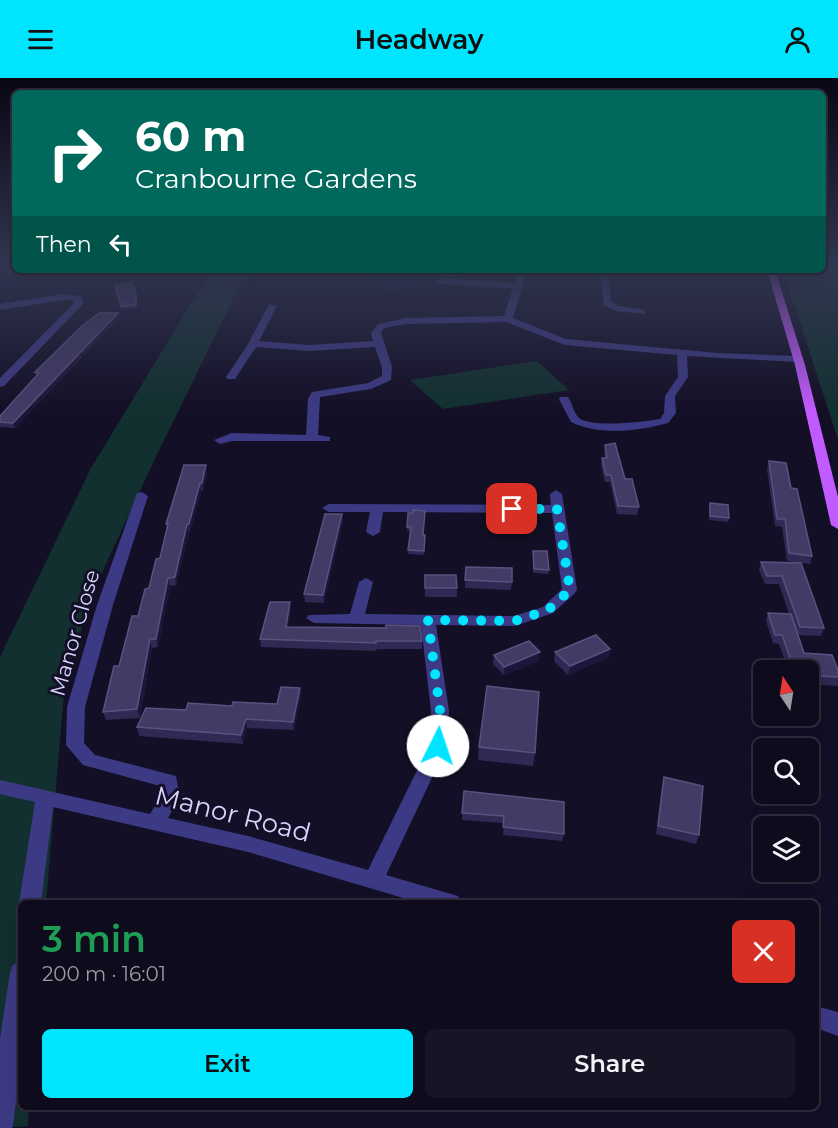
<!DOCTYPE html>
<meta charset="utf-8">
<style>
:root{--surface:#0e0b1c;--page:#171425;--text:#f1f3f6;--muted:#9b9ba3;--line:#2e2b3b;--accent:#00e5ff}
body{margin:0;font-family:Montserrat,sans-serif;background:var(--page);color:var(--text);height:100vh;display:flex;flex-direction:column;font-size:22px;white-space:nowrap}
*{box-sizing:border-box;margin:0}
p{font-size:20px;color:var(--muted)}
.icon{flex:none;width:33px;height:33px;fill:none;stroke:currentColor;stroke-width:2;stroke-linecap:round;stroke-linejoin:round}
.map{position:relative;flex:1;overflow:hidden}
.drawer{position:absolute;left:18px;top:822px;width:801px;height:210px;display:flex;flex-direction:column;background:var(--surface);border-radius:9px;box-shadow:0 6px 24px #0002,0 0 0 2px var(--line)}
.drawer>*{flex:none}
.top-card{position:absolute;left:12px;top:12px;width:814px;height:183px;border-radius:9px;box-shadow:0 6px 24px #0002,0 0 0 2px var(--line);background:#00695c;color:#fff;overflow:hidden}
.needle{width:39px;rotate:348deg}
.fabs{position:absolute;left:753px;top:582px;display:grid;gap:12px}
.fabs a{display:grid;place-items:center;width:66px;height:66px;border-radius:9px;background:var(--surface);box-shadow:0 6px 24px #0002,0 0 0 2px var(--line);font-size:30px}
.pin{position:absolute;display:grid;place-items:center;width:51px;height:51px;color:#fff;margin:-26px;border-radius:12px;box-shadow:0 3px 9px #0006}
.me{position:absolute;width:66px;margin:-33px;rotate:4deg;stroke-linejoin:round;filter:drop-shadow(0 0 4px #0008)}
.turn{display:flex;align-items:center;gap:21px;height:126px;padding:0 24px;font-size:27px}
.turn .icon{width:78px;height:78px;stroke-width:2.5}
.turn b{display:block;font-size:42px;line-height:51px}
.then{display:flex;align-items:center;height:57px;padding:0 24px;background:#0003;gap:12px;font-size:22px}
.round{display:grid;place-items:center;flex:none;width:63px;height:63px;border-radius:9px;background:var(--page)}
.headline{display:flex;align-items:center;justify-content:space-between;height:102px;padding:0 24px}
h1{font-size:36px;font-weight:600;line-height:45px;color:#1e9e55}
.button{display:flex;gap:12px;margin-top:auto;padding:12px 24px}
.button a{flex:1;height:69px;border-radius:9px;background:var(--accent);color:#111;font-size:24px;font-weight:600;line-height:69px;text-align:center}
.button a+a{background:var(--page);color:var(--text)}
header{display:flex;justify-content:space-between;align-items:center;height:78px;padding:0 24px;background:var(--accent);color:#111;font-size:27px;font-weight:600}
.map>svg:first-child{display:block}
</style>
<header><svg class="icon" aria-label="menu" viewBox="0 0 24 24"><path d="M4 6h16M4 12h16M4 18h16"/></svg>Headway<svg class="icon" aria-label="person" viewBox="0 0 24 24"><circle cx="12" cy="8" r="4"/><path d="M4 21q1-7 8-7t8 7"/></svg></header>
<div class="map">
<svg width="838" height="1050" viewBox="0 0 838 1050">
<rect width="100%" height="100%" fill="#130f26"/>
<path fill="#12302f" d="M 824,186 L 838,186 L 838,362 L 783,192 L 824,192 Z
M 216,192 L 255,192 L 242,203 L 151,389 L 93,514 L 65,604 L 46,825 L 21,825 L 21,1029 L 29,1029 L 28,1048 L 0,1050 L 0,579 L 91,390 L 203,206 Z
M 537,283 L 569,312 L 443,331 L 410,302 Z"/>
<path fill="#0c2248" d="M 409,192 L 415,193 L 421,199 L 420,207 L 406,211 L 382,212 L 380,200 L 377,197 L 394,197 Z"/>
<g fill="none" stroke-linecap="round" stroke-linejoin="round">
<path fill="#3d3a85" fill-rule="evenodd" d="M 519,192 L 527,192 L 513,240 L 566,261 L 718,275 L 797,278 L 802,281 L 797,284 L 687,278 L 688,299 L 675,318 L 676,335 L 668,345 C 639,353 599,358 571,344 L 559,321 L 560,319 L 568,319 C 572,325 574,335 579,340 C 592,350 644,344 660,341 L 664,335 L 665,318 L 678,299 L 677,277 L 565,267 L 506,244 L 406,246 L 384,250 L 381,255 L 392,289 L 391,302 L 371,311 L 320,319 L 318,357 L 330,359 L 330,363 L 232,363 L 220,366 L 214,362 L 232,355 L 306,357 L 308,321 L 312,314 L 368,305 L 382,298 L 382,289 L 375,269 L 309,273 L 256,269 L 235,301 L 227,301 L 226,299 L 248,266 L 269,226 L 277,228 L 259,263 L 309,267 L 373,263 L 371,255 L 378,246 L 406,240 L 504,238 L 513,210 L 440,206 L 436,203 L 440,200 L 515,205 Z
M 599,192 L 607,192 L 611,224 L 618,228 L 645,232 L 645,236 L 616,233 L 604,227 Z
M 733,192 L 741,192 L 742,194 L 738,197 Z
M 63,216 L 81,218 L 83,226 L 4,308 L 0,309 L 0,300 L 74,225 L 74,222 L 63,222 L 0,232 L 0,226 Z
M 556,412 L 562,416 L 577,512 L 575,515 L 553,535 L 515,548 L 436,547 L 449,633 L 447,668 L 386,797 L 458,818 L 462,825 L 420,825 L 248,774 L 53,729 L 41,825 L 21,825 L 21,828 L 19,825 L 35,724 L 0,716 L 0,702 L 150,736 L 161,718 L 160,708 L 83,687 L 66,667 L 67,629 L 97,527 L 137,415 L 142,414 L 148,418 L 113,527 L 85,629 L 84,665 L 95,677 L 176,698 L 180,719 L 168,740 L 248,758 L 368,792 L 429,668 L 431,633 L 421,547 L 314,545 L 306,540 L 309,537 L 350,536 L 359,504 L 366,500 L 373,504 L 365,536 L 514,538 L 543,529 L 562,511 L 552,435 L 383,434 L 380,454 L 373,458 L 366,454 L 370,434 L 329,434 L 322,430 L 329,426 L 551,427 L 550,416 Z
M 21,883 L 21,983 L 13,1048 L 12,1050 L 0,1050 L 0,961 L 10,894 L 13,887 Z
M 816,928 L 838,934 L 838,958 L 816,950 Z"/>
<path fill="#c25bff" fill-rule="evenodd" d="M 767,192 L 775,192 L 805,287 L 838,419 L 838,451 L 831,447 L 795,287 Z"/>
</g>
<path fill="#312854" d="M 119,240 L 15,350 L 0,349 L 0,338 L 36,298 L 35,294 Z
M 605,367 L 625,401 L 639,429 L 637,437 L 617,436 L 610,404 L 605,404 L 601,388 L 602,380 L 605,380 L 604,375 Z
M 769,383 L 791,410 L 812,478 L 810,486 L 787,483 L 782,449 L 775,448 L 767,391 Z
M 207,394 L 203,413 L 201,413 L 190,454 L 189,454 L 176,507 L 170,508 L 158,569 L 152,570 L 140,640 L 106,642 L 103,634 L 119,588 L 149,510 L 160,480 L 167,451 L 166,446 Z
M 710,425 L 729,440 L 728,444 L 709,442 L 709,429 Z
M 408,435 L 423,457 L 425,457 L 424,477 L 408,476 L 411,453 L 407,453 Z
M 342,436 L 343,443 L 324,525 L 305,524 L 304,516 Z
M 533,473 L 549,492 L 548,496 L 533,495 Z
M 761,484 L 801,485 L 824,550 L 821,558 L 798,557 L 804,575 L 838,599 L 838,608 L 808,606 L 808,592 L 788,592 L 779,566 L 773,565 L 766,543 L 768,535 L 789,536 L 779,506 L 765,506 L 759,492 Z
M 466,489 L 512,504 L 511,512 L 465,510 Z
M 425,497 L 457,510 L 457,519 L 425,519 Z
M 291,532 L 288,549 L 422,563 L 422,571 L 377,571 L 376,573 L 261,569 L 260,561 Z
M 610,571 L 609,579 L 568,597 L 554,583 L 555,574 Z
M 494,577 L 539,583 L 504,597 L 493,586 Z
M 300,610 L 301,618 L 294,652 L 247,650 L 243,666 L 139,658 L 137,649 L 186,632 L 232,628 L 277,626 Z
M 479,669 L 535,675 L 533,688 L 478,682 Z
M 664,699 L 699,757 L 696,766 L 656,756 L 662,708 Z
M 464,713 L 564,756 L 562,763 L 503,757 L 504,745 L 462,742 Z"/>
<path fill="#1d163a" d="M 136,216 L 137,230 L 122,232 L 121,229 Z
M 118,235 L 119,240 L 15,350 L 13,345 Z
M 206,387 L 207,394 L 203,413 L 202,405 Z
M 200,405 L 201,413 L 190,454 L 189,446 Z
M 342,436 L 343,443 L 324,525 L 323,517 Z
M 187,446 L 189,454 L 176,507 L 175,499 Z
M 168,500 L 170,508 L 158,569 L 156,561 Z
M 290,524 L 291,532 L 287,557 L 286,549 Z
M 150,561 L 152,570 L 140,640 L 137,631 Z
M 610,571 L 609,579 L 568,597 L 570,588 Z
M 540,574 L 539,583 L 504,597 L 504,589 Z
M 300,610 L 301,618 L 294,652 L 293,644 Z
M 246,641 L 247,650 L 243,666 L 241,657 Z"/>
<path fill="#433a66" stroke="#5a527e" stroke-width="1.5" d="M 132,204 L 136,216 L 136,227 L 121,229 L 115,208 Z
M 99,235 L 118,235 L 13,345 L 0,344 L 0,338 L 39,295 L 35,294 L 82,248 Z
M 615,365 L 625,401 L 632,401 L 639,429 L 618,428 L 611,397 L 606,397 L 602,380 L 607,380 L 605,367 Z
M 769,383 L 786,385 L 791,410 L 797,411 L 812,478 L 789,475 L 785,441 L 777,441 Z
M 184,387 L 206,387 L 202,405 L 200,405 L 189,446 L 187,446 L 175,499 L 168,500 L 156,561 L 150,561 L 137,631 L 103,634 L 114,588 L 119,588 L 132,538 L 138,538 L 145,511 L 149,510 L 156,481 L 160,480 L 168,446 L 166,446 Z
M 710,425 L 728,427 L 729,440 L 710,438 Z
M 413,432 L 425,433 L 423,457 L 425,457 L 424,473 L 408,472 L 411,449 L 407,449 L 408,435 L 413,435 Z
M 325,436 L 342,436 L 323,517 L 304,516 Z
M 533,473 L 547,473 L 549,492 L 534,491 Z
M 761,484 L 801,485 L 824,550 L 800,549 L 782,498 L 767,498 Z
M 466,489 L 512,490 L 512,504 L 465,502 Z
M 425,497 L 456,497 L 457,510 L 425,510 Z
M 270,524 L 290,524 L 286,549 L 386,550 L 386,547 L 420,548 L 422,563 L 376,563 L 376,565 L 260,561 Z
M 768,535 L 791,536 L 804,575 L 832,577 L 838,592 L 838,599 L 808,597 L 808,592 L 794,592 L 782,557 L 775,557 Z
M 596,557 L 610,571 L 570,588 L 555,574 Z
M 529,563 L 540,574 L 504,589 L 494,577 Z
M 487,608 L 539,614 L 535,675 L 479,669 Z
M 281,609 L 300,610 L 293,644 L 246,641 L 241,657 L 137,649 L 146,630 L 186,632 L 188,625 L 232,628 L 233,624 L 277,626 Z
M 664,699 L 703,708 L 699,757 L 658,748 Z
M 464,713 L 564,724 L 564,756 L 503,749 L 504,738 L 462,735 Z"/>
<linearGradient id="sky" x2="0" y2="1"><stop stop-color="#0a0815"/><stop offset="0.56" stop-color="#333752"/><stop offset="1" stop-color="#333752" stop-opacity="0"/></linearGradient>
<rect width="838" height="333" fill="url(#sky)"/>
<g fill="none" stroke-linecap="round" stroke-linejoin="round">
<path stroke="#00e5ff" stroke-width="10" stroke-dasharray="0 18" d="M 438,668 L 440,633 L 428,542 L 515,543 L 548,532 L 570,512 L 557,431 L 512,431"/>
</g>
<g text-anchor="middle" stroke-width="6" stroke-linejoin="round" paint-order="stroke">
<g font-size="21" fill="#d9d4ff" stroke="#130f26">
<text transform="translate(75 555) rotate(-74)" y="7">Manor Close</text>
</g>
<g font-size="26" fill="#d9d4ff" stroke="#130f26">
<text transform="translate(233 736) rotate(14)" y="9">Manor Road</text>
</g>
</g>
</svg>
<div class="fabs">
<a><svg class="needle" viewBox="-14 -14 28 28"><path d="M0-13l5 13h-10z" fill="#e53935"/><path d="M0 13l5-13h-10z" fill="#9b9ba3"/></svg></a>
<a><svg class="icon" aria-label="search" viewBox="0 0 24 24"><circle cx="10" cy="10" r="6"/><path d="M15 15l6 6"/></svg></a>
<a><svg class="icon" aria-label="layers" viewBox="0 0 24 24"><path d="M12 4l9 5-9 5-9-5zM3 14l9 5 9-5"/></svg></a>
</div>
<div class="pin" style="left:512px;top:431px;background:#d93025"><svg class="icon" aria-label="arrive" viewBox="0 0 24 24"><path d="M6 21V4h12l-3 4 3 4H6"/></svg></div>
<svg class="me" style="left:438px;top:668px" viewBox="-20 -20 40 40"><circle r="19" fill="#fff"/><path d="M0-13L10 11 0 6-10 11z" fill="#00e5ff"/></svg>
<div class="top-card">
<div class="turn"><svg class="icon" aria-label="right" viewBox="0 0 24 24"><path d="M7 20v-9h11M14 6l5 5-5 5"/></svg><div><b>60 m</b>Cranbourne Gardens</div></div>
<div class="then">Then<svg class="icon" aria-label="left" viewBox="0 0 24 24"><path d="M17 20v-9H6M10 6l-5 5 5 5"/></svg></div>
</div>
<section class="drawer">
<div class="headline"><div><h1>3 min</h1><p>200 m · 16:01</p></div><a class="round" style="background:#d93025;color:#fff"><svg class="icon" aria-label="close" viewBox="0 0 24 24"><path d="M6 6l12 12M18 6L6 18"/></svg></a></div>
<div class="button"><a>Exit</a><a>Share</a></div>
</section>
</div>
